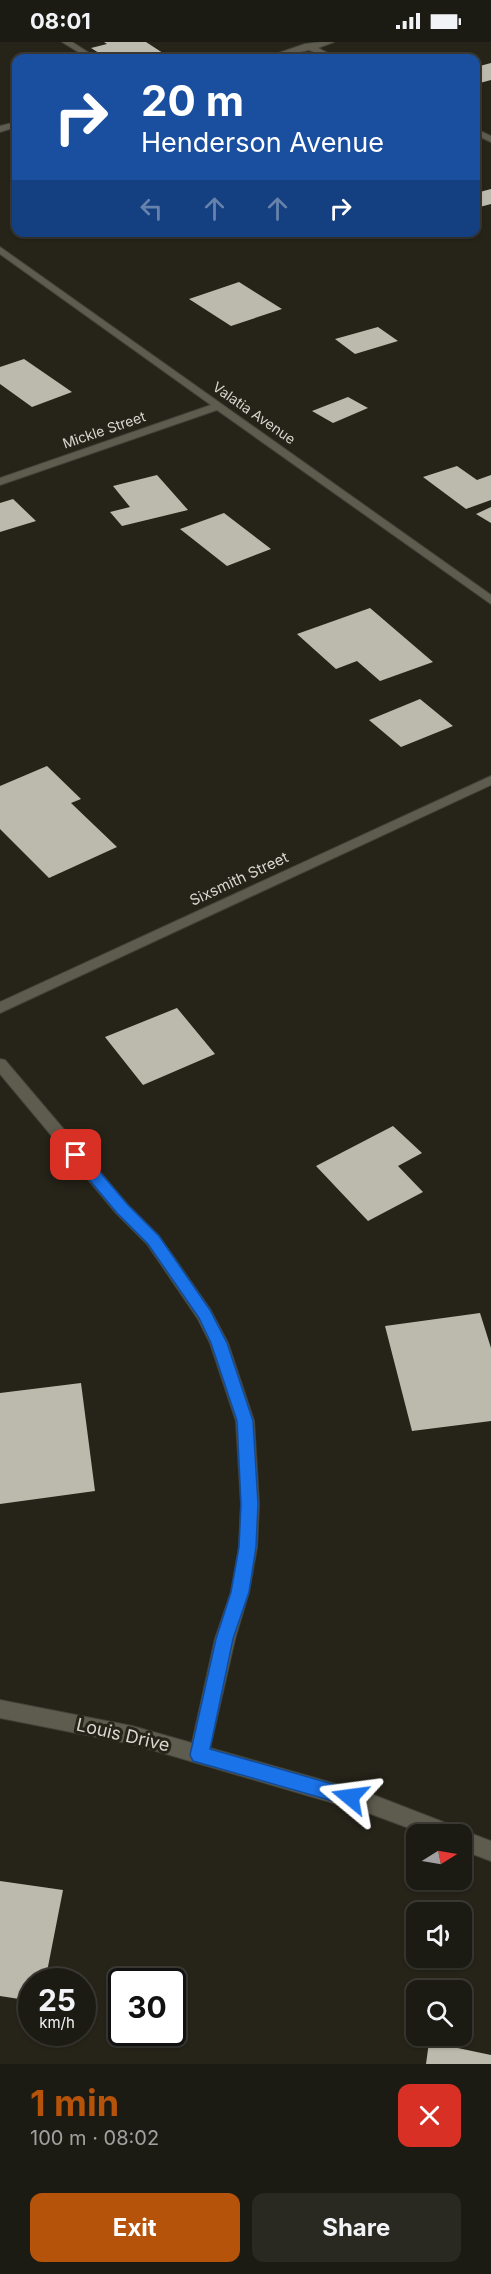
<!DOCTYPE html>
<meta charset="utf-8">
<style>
:root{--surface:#1c1b13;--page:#292821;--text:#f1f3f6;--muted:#a0a1a0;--line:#3a3933;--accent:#b45309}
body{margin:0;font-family:Inter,sans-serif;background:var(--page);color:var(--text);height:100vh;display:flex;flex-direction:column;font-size:22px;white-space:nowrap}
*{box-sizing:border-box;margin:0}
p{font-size:20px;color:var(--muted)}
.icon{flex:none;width:33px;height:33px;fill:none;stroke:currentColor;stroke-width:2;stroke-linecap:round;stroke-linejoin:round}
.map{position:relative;height:2022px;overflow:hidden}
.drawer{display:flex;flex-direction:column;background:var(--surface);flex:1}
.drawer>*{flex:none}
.hud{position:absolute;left:12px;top:12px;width:468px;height:183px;border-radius:12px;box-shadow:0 2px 4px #0004,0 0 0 2px var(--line);background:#1a4fa0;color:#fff;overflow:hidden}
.needle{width:39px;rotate:79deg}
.controls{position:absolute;left:406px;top:1782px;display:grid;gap:12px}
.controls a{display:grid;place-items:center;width:66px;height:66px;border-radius:12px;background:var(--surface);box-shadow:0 2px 4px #0004,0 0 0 2px var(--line);font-size:30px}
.speed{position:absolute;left:18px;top:1926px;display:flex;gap:12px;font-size:30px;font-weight:700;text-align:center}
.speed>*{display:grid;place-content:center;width:78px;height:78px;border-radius:50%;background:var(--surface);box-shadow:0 2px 4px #0004,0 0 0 2px var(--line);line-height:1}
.speed small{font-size:15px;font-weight:400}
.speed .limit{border:3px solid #111;border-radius:9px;background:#fff;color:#111}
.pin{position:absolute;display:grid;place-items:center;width:51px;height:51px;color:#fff;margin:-26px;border-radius:12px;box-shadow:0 3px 9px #0006}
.me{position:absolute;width:66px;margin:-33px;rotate:286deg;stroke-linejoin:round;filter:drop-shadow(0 0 4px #0008)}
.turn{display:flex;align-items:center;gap:21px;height:126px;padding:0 30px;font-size:27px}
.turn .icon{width:78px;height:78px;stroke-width:2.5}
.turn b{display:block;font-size:42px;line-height:51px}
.lanes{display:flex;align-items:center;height:57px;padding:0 30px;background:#0003;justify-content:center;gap:30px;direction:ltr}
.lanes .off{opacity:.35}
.round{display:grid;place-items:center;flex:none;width:63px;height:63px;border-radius:12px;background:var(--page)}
.overview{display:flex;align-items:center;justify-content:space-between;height:102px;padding:0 30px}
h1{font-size:36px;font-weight:700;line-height:45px;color:var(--accent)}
.action{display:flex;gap:12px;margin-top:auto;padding:12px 30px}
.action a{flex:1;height:69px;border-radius:12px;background:var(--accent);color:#fff;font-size:24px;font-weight:700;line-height:69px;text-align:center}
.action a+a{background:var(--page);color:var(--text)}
.status{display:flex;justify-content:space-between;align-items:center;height:42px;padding:0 30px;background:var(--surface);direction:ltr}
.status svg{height:16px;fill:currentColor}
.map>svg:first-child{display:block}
</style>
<div class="status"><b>08:01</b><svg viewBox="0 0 49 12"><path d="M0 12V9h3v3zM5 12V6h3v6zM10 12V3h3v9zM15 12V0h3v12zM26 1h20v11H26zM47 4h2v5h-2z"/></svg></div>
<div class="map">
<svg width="491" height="2022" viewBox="0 0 491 2022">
<rect width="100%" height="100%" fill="#262419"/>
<path fill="#bcbaac" d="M 104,0 L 146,0 L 169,15 L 107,16 L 91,6 L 107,2 Z
M 491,21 L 491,38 L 476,42 L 476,25 Z
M 491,147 L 491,162 L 476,166 L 476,151 Z
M 239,240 L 282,267 L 231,284 L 189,257 Z
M 378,285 L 398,299 L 355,312 L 335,297 Z
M 24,317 L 72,350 L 32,365 L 0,342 L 0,325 Z
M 348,355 L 368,366 L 333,381 L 312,369 Z
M 457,424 L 477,438 L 491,433 L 491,458 L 466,467 L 423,435 Z
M 157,433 L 188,468 L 122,484 L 110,470 L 130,465 L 113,444 Z
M 13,457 L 36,479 L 0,490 L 0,461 Z
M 491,465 L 491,481 L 476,472 Z
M 224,471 L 271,507 L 227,524 L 180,487 Z
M 370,566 L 433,620 L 380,639 L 357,619 L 336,627 L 297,592 Z
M 420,657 L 453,684 L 401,705 L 369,678 Z
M 47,724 L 81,757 L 71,761 L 117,805 L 49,836 L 0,787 L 0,744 Z
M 177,966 L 215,1012 L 143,1043 L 105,995 Z
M 393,1084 L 422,1111 L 398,1124 L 423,1150 L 368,1179 L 316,1124 Z
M 480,1271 L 491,1306 L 491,1379 L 412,1389 L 385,1284 Z
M 81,1341 L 95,1449 L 0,1462 L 0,1351 Z
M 0,1839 L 63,1848 L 45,1940 L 32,1940 L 32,1959 L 0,1954 Z
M 429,2000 L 491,2013 L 491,2022 L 426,2022 Z"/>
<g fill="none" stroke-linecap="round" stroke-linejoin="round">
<defs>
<path id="minor" d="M 62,0 L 72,0 L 97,16 L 88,16 Z
M 321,0 L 334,0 L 318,6 L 337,16 L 328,16 L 309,8 L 275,16 L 264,16 L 305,2 Z
M 16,80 L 16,85 L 0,90 L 0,84 Z
M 476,87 L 491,94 L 491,100 L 476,93 Z
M 0,205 L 491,553 L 491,562 L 217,368 L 0,443 L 0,436 L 211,363 L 0,212 Z
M 491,734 L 491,743 L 0,971 L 0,960 Z
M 0,1017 L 5,1018 L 128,1163 L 159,1194 L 210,1267 L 228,1301 L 254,1379 L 259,1462 L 257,1505 L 249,1550 L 235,1597 L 210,1706 L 371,1752 L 456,1785 L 458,1790 L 462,1788 L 491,1799 L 491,1819 L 462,1808 L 462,1792 L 425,1792 L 371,1772 L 132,1702 L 0,1676 L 0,1658 L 132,1684 L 192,1701 L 215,1597 L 231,1550 L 239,1505 L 241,1462 L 236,1379 L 210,1301 L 198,1277 L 147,1202 L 116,1171 L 0,1032 Z"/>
</defs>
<use href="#minor" stroke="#434239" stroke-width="2"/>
<use href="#minor" fill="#5e5c4f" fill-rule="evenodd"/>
</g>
<path fill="#1a73e8" stroke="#114b97" stroke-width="1.5" d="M 76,1107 L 82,1109 L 128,1163 L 159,1194 L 210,1268 L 227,1301 L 253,1379 L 258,1462 L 256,1505 L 249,1550 L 233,1597 L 210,1707 L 350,1747 L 356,1749 L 359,1755 L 356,1762 L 350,1764 L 200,1721 L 193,1719 L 190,1713 L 216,1597 L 231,1550 L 239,1505 L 241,1462 L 237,1379 L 211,1301 L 199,1276 L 148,1202 L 117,1171 L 71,1116 L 69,1113 Z"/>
<g text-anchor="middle" stroke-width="6" stroke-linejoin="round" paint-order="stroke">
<g font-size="14" fill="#d8d7d0" stroke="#262419">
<text transform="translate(254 371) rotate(35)" y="5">Valatia Avenue</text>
<text transform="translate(104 388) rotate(-19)" y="5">Mickle Street</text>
</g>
<g font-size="15" fill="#d8d7d0" stroke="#262419">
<text transform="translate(239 837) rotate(-25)" y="5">Sixsmith Street</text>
</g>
<g font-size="18" fill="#d8d7d0" stroke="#262419">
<text transform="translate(123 1693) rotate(13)" y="6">Louis Drive</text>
</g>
</g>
</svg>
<div class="controls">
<a><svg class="needle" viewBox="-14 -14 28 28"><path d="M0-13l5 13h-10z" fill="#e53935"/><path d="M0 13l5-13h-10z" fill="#a0a1a0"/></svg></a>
<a><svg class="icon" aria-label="sound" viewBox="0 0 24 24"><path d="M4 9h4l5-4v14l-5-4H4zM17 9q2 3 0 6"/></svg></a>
<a><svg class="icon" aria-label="search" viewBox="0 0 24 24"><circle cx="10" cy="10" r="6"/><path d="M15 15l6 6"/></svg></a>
</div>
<div class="speed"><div>25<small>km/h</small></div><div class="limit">30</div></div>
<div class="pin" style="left:76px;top:1113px;background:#d93025"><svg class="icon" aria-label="arrive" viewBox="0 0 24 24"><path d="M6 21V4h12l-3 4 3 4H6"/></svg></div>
<svg class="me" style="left:350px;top:1755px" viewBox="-20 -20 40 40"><path d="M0-17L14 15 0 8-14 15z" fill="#1a73e8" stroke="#fff" stroke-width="4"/></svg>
<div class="hud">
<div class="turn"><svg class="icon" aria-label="right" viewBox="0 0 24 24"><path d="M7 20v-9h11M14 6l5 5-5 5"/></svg><div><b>20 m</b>Henderson Avenue</div></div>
<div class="lanes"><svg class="icon off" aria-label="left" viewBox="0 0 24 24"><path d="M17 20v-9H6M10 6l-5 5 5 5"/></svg><svg class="icon off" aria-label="ahead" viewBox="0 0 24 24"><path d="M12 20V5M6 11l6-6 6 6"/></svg><svg class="icon off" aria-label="ahead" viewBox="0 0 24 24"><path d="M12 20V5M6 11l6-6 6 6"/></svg><svg class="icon" aria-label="right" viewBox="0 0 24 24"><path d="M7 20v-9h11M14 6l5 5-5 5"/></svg></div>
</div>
</div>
<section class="drawer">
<div class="overview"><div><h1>1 min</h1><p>100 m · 08:02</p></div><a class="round" style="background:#d93025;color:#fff"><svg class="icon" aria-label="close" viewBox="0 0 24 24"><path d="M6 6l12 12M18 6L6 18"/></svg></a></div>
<div class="action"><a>Exit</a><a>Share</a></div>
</section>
